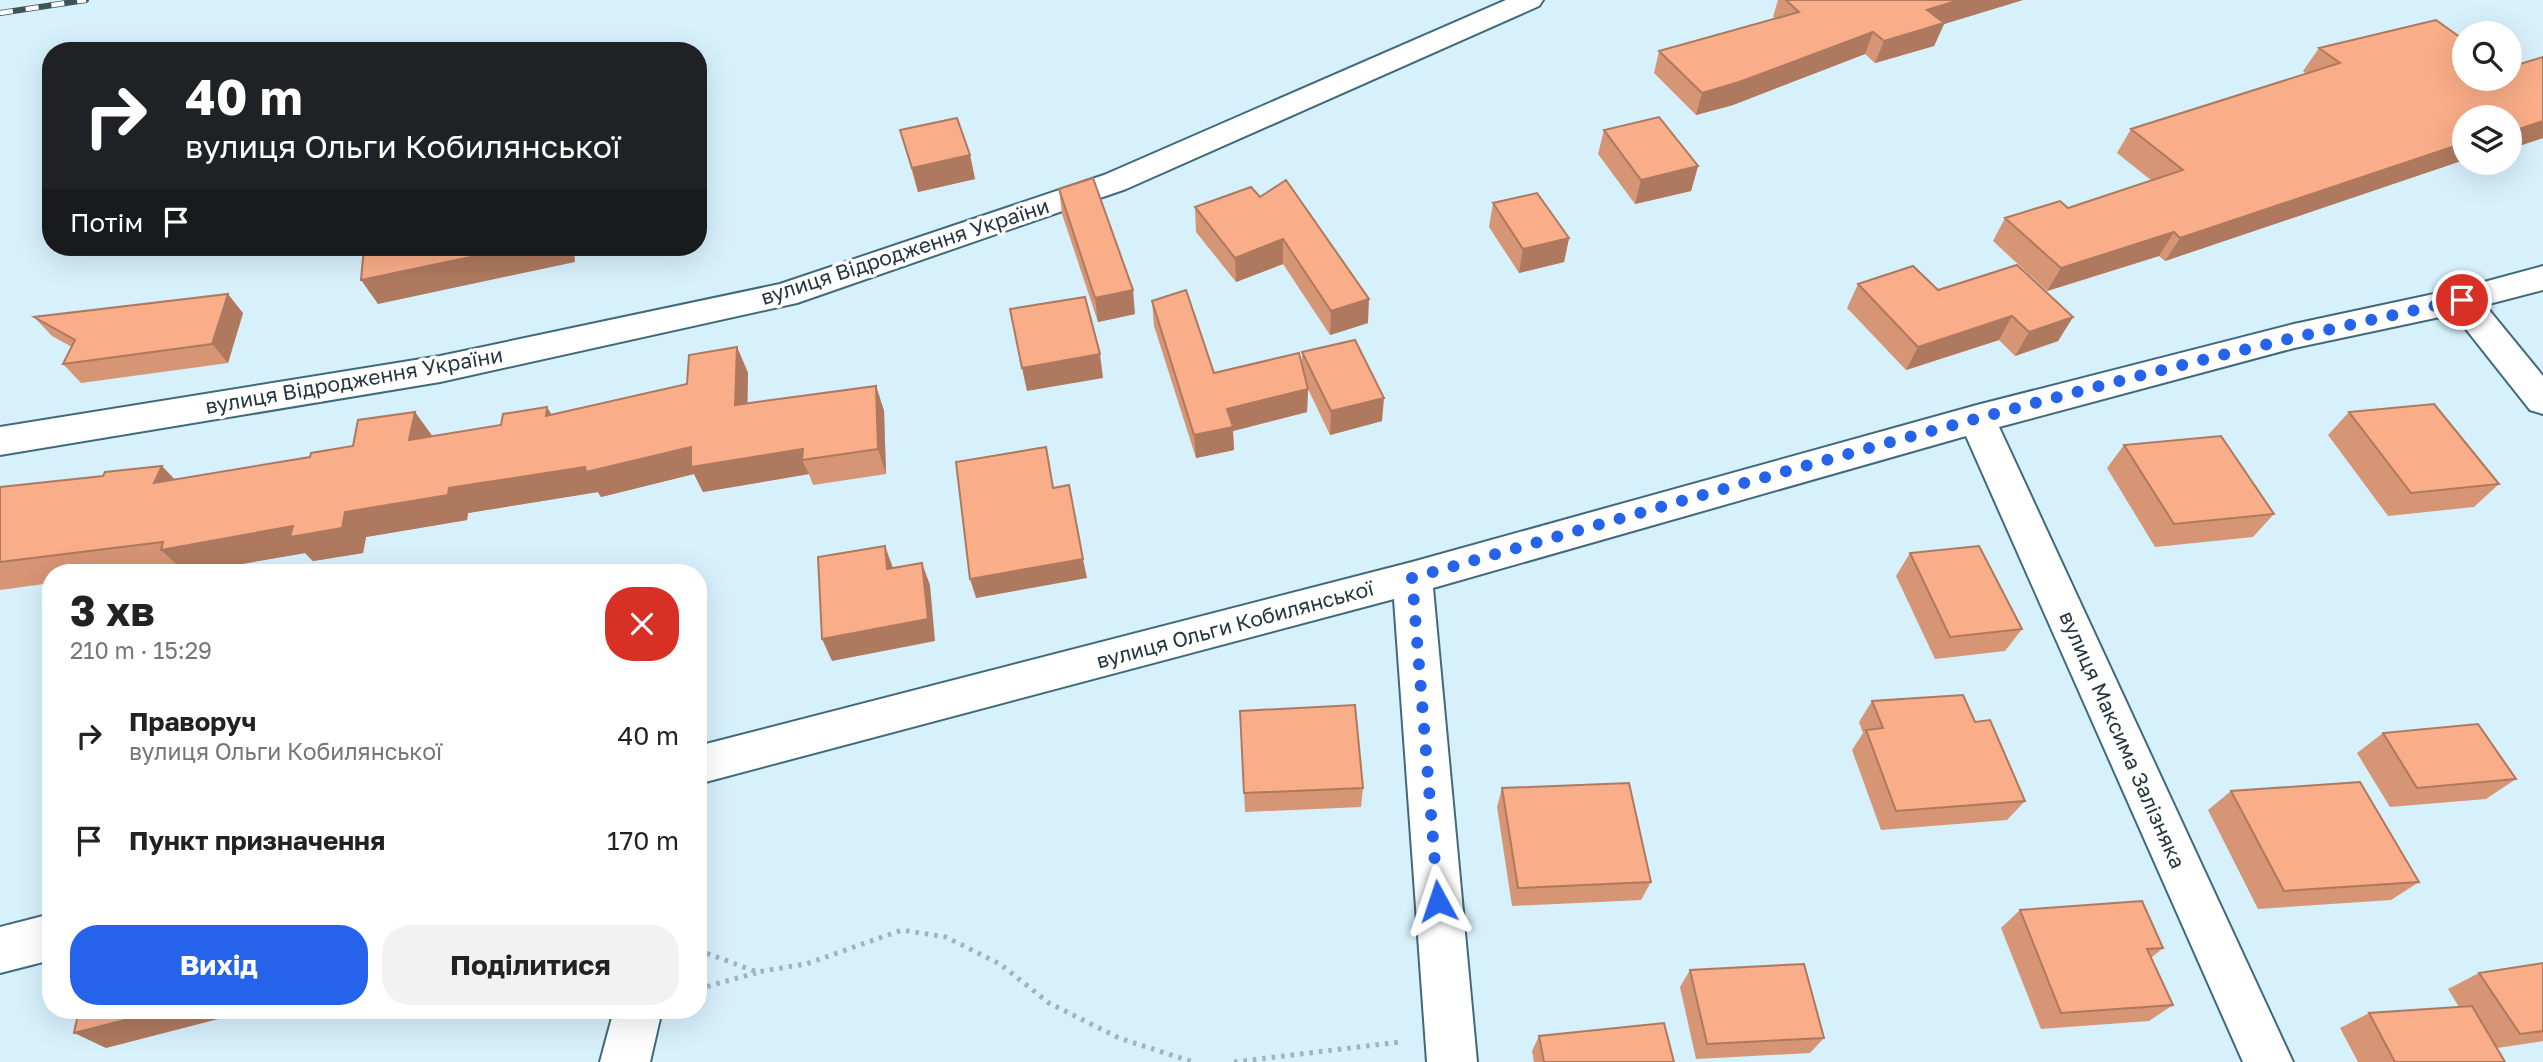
<!DOCTYPE html>
<html lang="uk">
<meta charset="utf-8">
<style>
:root{--surface:#fff;--page:#f2f2f2;--text:#222;--muted:#767676;--accent:#2563eb}
body{margin:0;font-family:"Golos Text",sans-serif;background:var(--page);color:var(--text);height:100vh;display:flex;flex-direction:column;font-size:26px;white-space:nowrap}
*{box-sizing:border-box;margin:0}
p{font-size:23px;color:var(--muted)}
.icon{flex:none;width:38px;height:38px;fill:none;stroke:currentColor;stroke-width:2;stroke-linecap:round;stroke-linejoin:round}
.map{position:relative;flex:1;overflow:hidden}
.sheet{position:absolute;left:42px;top:564px;width:665px;height:455px;display:flex;flex-direction:column;background:var(--surface);border-radius:28px;box-shadow:0 7px 28px #0002}
.sheet>*{flex:none}
.banner{position:absolute;left:42px;top:42px;width:665px;height:214px;border-radius:28px;box-shadow:0 7px 28px #0002;background:#202124;color:#fff;overflow:hidden}
.tools{position:absolute;left:2452px;top:21px;display:grid;gap:14px}
.tools a{display:grid;place-items:center;width:70px;height:70px;border-radius:50%;background:var(--surface);box-shadow:0 7px 28px #0002;font-size:35px}
.pin{position:absolute;display:grid;place-items:center;width:60px;height:60px;color:#fff;margin:-30px;border:4px solid #fff;border-radius:50%;box-shadow:0 2px 7px #0007}
.me{position:absolute;width:77px;margin:-38px;rotate:355deg;stroke-linejoin:round;filter:drop-shadow(0 0 5px #0008)}
.turn{display:flex;align-items:center;gap:24px;height:147px;padding:0 28px;font-size:32px}
.turn .icon{width:91px;height:91px;stroke-width:2.5}
.turn b{display:block;font-size:49px;line-height:60px}
.then{display:flex;align-items:center;height:66px;padding:0 28px;background:#0003;gap:14px;font-size:26px}
.round{display:grid;place-items:center;flex:none;width:74px;height:74px;border-radius:28px;background:var(--page)}
.head{display:flex;align-items:center;justify-content:space-between;height:119px;padding:0 28px}
h1{font-size:42px;font-weight:700;line-height:52px}
.button{display:flex;gap:14px;margin-top:auto;padding:14px 28px}
.button a{flex:1;height:80px;border-radius:28px;background:var(--accent);color:#fff;font-size:28px;font-weight:700;line-height:80px;text-align:center}
.button a+a{background:var(--page);color:var(--text)}
ul{padding:0;list-style:none}
li{display:flex;align-items:center;gap:21px;height:105px;padding:0 28px}
li div{flex:1}
li b{display:block;font-size:26px}
li em{font-style:normal}
.map>svg:first-child{display:block}
</style>
<div class="map">
<svg width="2543" height="1062" viewBox="0 0 2543 1062">
<rect width="100%" height="100%" fill="#d6f0fc"/>
<g fill="none" stroke-linecap="round" stroke-linejoin="round">
<defs>
<path id="minor" d="M 1506,0 L 1543,0 L 1539,6 L 1126,189 L 797,303 L 440,382 L 0,455 L 0,427 L 440,356 L 780,284 L 1104,175 Z
M 2543,266 L 2543,290 L 2485,305 L 2543,376 L 2543,414 L 2530,410 L 2454,314 L 2294,348 L 1999,427 L 2293,1062 L 2243,1062 L 1966,436 L 1433,588 L 1477,1062 L 1427,1062 L 1394,599 L 698,784 L 698,746 L 1412,562 L 1977,405 L 2294,324 L 2462,288 Z
M 51,914 L 51,960 L 0,973 L 0,927 Z
M 614,1010 L 662,1010 L 650,1062 L 600,1062 Z"/>
</defs>
<use href="#minor" stroke="#406a7b" stroke-width="4"/>
<path stroke="#9cb4be" stroke-width="5" stroke-dasharray="3.5 6" stroke-linecap="butt" d="M 698,950 L 757,972 L 806,964 L 902,930 L 946,937 L 1000,964 L 1049,1003 L 1119,1038 L 1193,1062
M 698,989 L 756,973
M 1234,1062 L 1400,1042"/>
<use href="#minor" fill="#fff" fill-rule="evenodd"/>
<defs>
<path id="rail" d="M 0,13 L 86,0"/>
</defs>
<use href="#rail" stroke="#3f535b" stroke-width="6"/>
<use href="#rail" stroke="#fff" stroke-width="4.5" stroke-dasharray="13" stroke-linecap="butt"/>
</g>
<path fill="#d69575" d="M 1778,0 L 2023,0 L 1944,24 L 1934,46 L 1875,63 L 1865,54 L 1733,105 L 1696,115 L 1654,73 L 1659,51 L 1775,18 L 1773,17 Z
M 2319,48 L 2510,79 L 2543,57 L 2543,138 L 2510,149 L 2464,117 L 2464,160 L 2165,261 L 2159,256 L 2047,291 L 1993,241 L 2005,218 L 2068,208 L 2152,181 L 2117,153 L 2131,129 L 2306,74 L 2303,71 Z
M 900,130 L 970,155 L 975,179 L 918,192 Z
M 1604,130 L 1698,166 L 1691,191 L 1635,204 L 1598,154 Z
M 1251,187 L 1368,323 L 1330,335 L 1283,264 L 1236,282 L 1196,232 L 1195,207 Z
M 1059,189 L 1135,314 L 1098,322 L 1062,214 Z
M 1493,203 L 1569,238 L 1564,262 L 1519,273 L 1489,227 Z
M 1858,284 L 1938,290 L 2073,317 L 2058,341 L 2015,356 L 1999,340 L 1906,370 L 1847,308 Z
M 1152,301 L 1214,373 L 1302,365 L 1302,352 L 1382,421 L 1330,435 L 1308,389 L 1307,412 L 1233,431 L 1234,450 L 1196,458 L 1154,326 Z
M 243,313 L 228,363 L 81,383 L 63,364 L 72,347 L 52,336 L 34,317 Z
M 737,347 L 748,373 L 747,403 L 876,386 L 884,411 L 886,474 L 813,485 L 809,474 L 703,492 L 694,474 L 601,497 L 598,492 L 468,513 L 467,520 L 366,537 L 363,553 L 313,561 L 305,553 L 195,572 L 185,572 L 180,568 L 141,572 L 51,572 L 51,583 L 0,590 L 0,487 L 103,476 L 176,480 L 310,457 L 353,446 L 415,412 L 433,437 L 501,425 L 687,384 Z
M 2349,412 L 2499,484 L 2474,507 L 2388,516 L 2328,435 Z
M 2124,445 L 2274,514 L 2253,537 L 2155,547 L 2107,468 Z
M 1910,553 L 2022,629 L 2005,651 L 1935,659 L 1896,576 Z
M 1872,701 L 1975,722 L 2025,801 L 2007,820 L 1881,830 L 1852,750 L 1863,733 L 1859,722 Z
M 1240,711 L 1363,788 L 1361,807 L 1245,812 Z
M 2383,733 L 2516,779 L 2486,799 L 2390,807 L 2357,753 Z
M 1502,788 L 1651,882 L 1641,900 L 1512,906 L 1497,807 Z
M 2231,791 L 2419,882 L 2391,900 L 2258,909 L 2208,810 Z
M 2020,910 L 2163,948 L 2151,958 L 2173,1005 L 2149,1021 L 2041,1029 L 2001,928 Z
M 2543,963 L 2543,1041 L 2497,1048 L 2505,1062 L 2358,1062 L 2340,1028 L 2369,1013 L 2459,1007 L 2448,989 L 2479,973 Z
M 1690,970 L 1824,1038 L 1810,1053 L 1696,1059 L 1680,987 Z
M 1539,1036 L 1674,1062 L 1534,1062 L 1532,1051 Z"/>
<path fill="#ae795f" d="M 1959,0 L 2023,0 L 1944,24 L 1934,46 L 1875,63 L 1884,41 L 1927,10 Z
M 1873,32 L 1865,54 L 1733,105 L 1696,115 L 1702,93 Z
M 2543,121 L 2543,138 L 2510,149 L 2510,132 Z
M 2464,143 L 2464,160 L 2165,261 L 2180,238 Z
M 970,155 L 975,179 L 918,192 L 912,168 Z
M 1698,166 L 1691,191 L 1635,204 L 1641,180 Z
M 2174,232 L 2159,256 L 2047,291 L 2061,268 Z
M 1569,238 L 1564,262 L 1519,273 L 1523,249 Z
M 1283,239 L 1283,264 L 1236,282 L 1235,258 Z
M 518,247 L 574,247 L 575,262 L 378,304 L 361,280 Z
M 1133,290 L 1135,314 L 1098,322 L 1095,298 Z
M 228,294 L 243,313 L 228,363 L 212,344 Z
M 1369,299 L 1368,323 L 1330,335 L 1331,311 Z
M 2012,316 L 1999,340 L 1906,370 L 1918,347 Z
M 2073,317 L 2058,341 L 2015,356 L 2029,332 Z
M 737,347 L 748,373 L 747,430 L 735,405 Z
M 1100,354 L 1103,378 L 1027,391 L 1022,368 Z
M 876,386 L 884,411 L 886,474 L 878,449 Z
M 1308,389 L 1307,412 L 1233,431 L 1234,450 L 1196,458 L 1194,435 L 1227,409 Z
M 1384,398 L 1382,421 L 1330,435 L 1331,411 Z
M 547,407 L 562,432 L 546,416 Z
M 415,412 L 433,437 L 409,440 Z
M 691,447 L 803,449 L 802,460 L 809,474 L 703,492 L 694,474 L 601,497 L 598,492 L 468,513 L 467,520 L 366,537 L 363,553 L 313,561 L 305,553 L 195,572 L 185,572 L 161,550 L 449,488 Z
M 162,466 L 186,491 L 154,483 Z
M 885,546 L 893,568 L 887,569 Z
M 1083,559 L 1087,578 L 976,598 L 970,579 Z
M 922,563 L 930,585 L 935,641 L 832,661 L 822,639 Z
M 164,1010 L 234,1010 L 234,1015 L 106,1048 L 74,1033 Z"/>
<path fill="#f9ad88" stroke="#ae795f" stroke-width="2" d="M 1786,0 L 1959,0 L 1927,10 L 1944,23 L 1884,41 L 1873,32 L 1739,82 L 1702,93 L 1659,51 L 1799,12 Z
M 2436,20 L 2464,40 L 2464,79 L 2510,79 L 2510,67 L 2543,57 L 2543,121 L 2510,132 L 2510,117 L 2464,117 L 2464,143 L 2180,238 L 2174,232 L 2061,268 L 2005,218 L 2060,201 L 2068,208 L 2183,170 L 2131,129 L 2340,63 L 2319,48 Z
M 1659,117 L 1698,166 L 1641,180 L 1604,130 Z
M 957,118 L 970,155 L 912,168 L 900,130 Z
M 1093,178 L 1133,290 L 1095,298 L 1059,189 Z
M 1286,180 L 1369,299 L 1331,311 L 1283,239 L 1235,258 L 1195,207 L 1251,187 L 1260,197 Z
M 1537,193 L 1569,238 L 1523,249 L 1493,203 Z
M 364,247 L 518,247 L 361,280 Z
M 2017,265 L 2073,317 L 2029,332 L 2012,316 L 1918,347 L 1858,284 L 1913,266 L 1938,290 Z
M 1186,290 L 1214,373 L 1299,353 L 1308,389 L 1227,409 L 1233,427 L 1194,435 L 1152,301 Z
M 228,294 L 212,344 L 63,364 L 75,340 L 34,317 Z
M 1085,297 L 1100,354 L 1022,368 L 1010,309 Z
M 1355,340 L 1384,398 L 1331,411 L 1302,352 Z
M 737,347 L 735,405 L 876,386 L 878,449 L 802,460 L 803,449 L 691,467 L 691,447 L 586,472 L 585,467 L 449,488 L 448,495 L 345,512 L 342,528 L 290,537 L 293,526 L 161,550 L 163,542 L 0,562 L 0,487 L 103,476 L 105,472 L 162,466 L 154,483 L 310,457 L 311,453 L 353,446 L 358,420 L 415,412 L 409,440 L 501,425 L 503,414 L 547,407 L 546,416 L 687,384 L 689,355 Z
M 2434,404 L 2499,484 L 2411,493 L 2349,412 Z
M 2221,436 L 2274,514 L 2174,524 L 2124,445 Z
M 1046,447 L 1053,488 L 1069,485 L 1083,559 L 970,579 L 956,462 Z
M 885,546 L 887,569 L 922,563 L 928,619 L 822,639 L 818,557 Z
M 1979,546 L 2022,629 L 1950,637 L 1910,553 Z
M 1963,695 L 1975,722 L 1990,720 L 2025,801 L 1896,811 L 1866,730 L 1883,728 L 1872,701 Z
M 1355,705 L 1363,788 L 1244,793 L 1240,711 Z
M 2478,724 L 2516,779 L 2417,788 L 2383,733 Z
M 2360,782 L 2419,882 L 2284,891 L 2231,791 Z
M 1629,783 L 1651,882 L 1518,888 L 1502,788 Z
M 2142,901 L 2163,948 L 2147,949 L 2173,1005 L 2061,1013 L 2020,910 Z
M 2543,963 L 2543,1031 L 2520,1034 L 2479,973 Z
M 1804,964 L 1824,1038 L 1707,1044 L 1690,970 Z
M 2472,1006 L 2505,1062 L 2395,1062 L 2369,1013 Z
M 79,1010 L 164,1010 L 74,1033 Z
M 1664,1023 L 1674,1062 L 1544,1062 L 1539,1036 Z"/>
<g fill="none" stroke-linecap="round" stroke-linejoin="round">
<path stroke="#2563eb" stroke-width="12" stroke-dasharray="0 21.6" d="M 1438,901 L 1412,578 C 1760,479 2108,375 2462,300"/>
</g>
<g text-anchor="middle" stroke-width="7" stroke-linejoin="round" paint-order="stroke">
<g font-size="21" fill="#25373f" stroke="#fff">
<text transform="translate(905 252) rotate(-18)" y="7">вулиця Відродження України</text>
<text transform="translate(354 381) rotate(-10)" y="7">вулиця Відродження України</text>
<text transform="translate(1235 625) rotate(-15)" y="7">вулиця Ольги Кобилянської</text>
<text transform="translate(2122 740) rotate(66)" y="7">вулиця Максима Залізняка</text>
</g>
</g>
</svg>
<div class="tools">
<a><svg class="icon" aria-label="search" viewBox="0 0 24 24"><circle cx="10" cy="10" r="6"/><path d="M15 15l6 6"/></svg></a>
<a><svg class="icon" aria-label="layers" viewBox="0 0 24 24"><path d="M12 4l9 5-9 5-9-5zM3 14l9 5 9-5"/></svg></a>
</div>
<div class="pin" style="left:2462px;top:300px;background:#d93025"><svg class="icon" aria-label="arrive" viewBox="0 0 24 24"><path d="M6 21V4h12l-3 4 3 4H6"/></svg></div>
<svg class="me" style="left:1438px;top:901px" viewBox="-20 -20 40 40"><path d="M0-17L14 15 0 8-14 15z" fill="#2563eb" stroke="#fff" stroke-width="4"/></svg>
<div class="banner">
<div class="turn"><svg class="icon" aria-label="right" viewBox="0 0 24 24"><path d="M7 20v-9h11M14 6l5 5-5 5"/></svg><div><b>40 m</b>вулиця Ольги Кобилянської</div></div>
<div class="then">Потім<svg class="icon" aria-label="arrive" viewBox="0 0 24 24"><path d="M6 21V4h12l-3 4 3 4H6"/></svg></div>
</div>
<section class="sheet">
<div class="head"><div><h1>3 хв</h1><p>210 m · 15:29</p></div><a class="round" style="background:#d93025;color:#fff"><svg class="icon" aria-label="close" viewBox="0 0 24 24"><path d="M6 6l12 12M18 6L6 18"/></svg></a></div>
<ul>
<li><svg class="icon" aria-label="right" viewBox="0 0 24 24"><path d="M7 20v-9h11M14 6l5 5-5 5"/></svg><div><b>Праворуч</b><p>вулиця Ольги Кобилянської</p></div><em>40 m</em></li>
<li><svg class="icon" aria-label="arrive" viewBox="0 0 24 24"><path d="M6 21V4h12l-3 4 3 4H6"/></svg><div><b>Пункт призначення</b></div><em>170 m</em></li>
</ul>
<div class="button"><a>Вихід</a><a>Поділитися</a></div>
</section>
</div>
